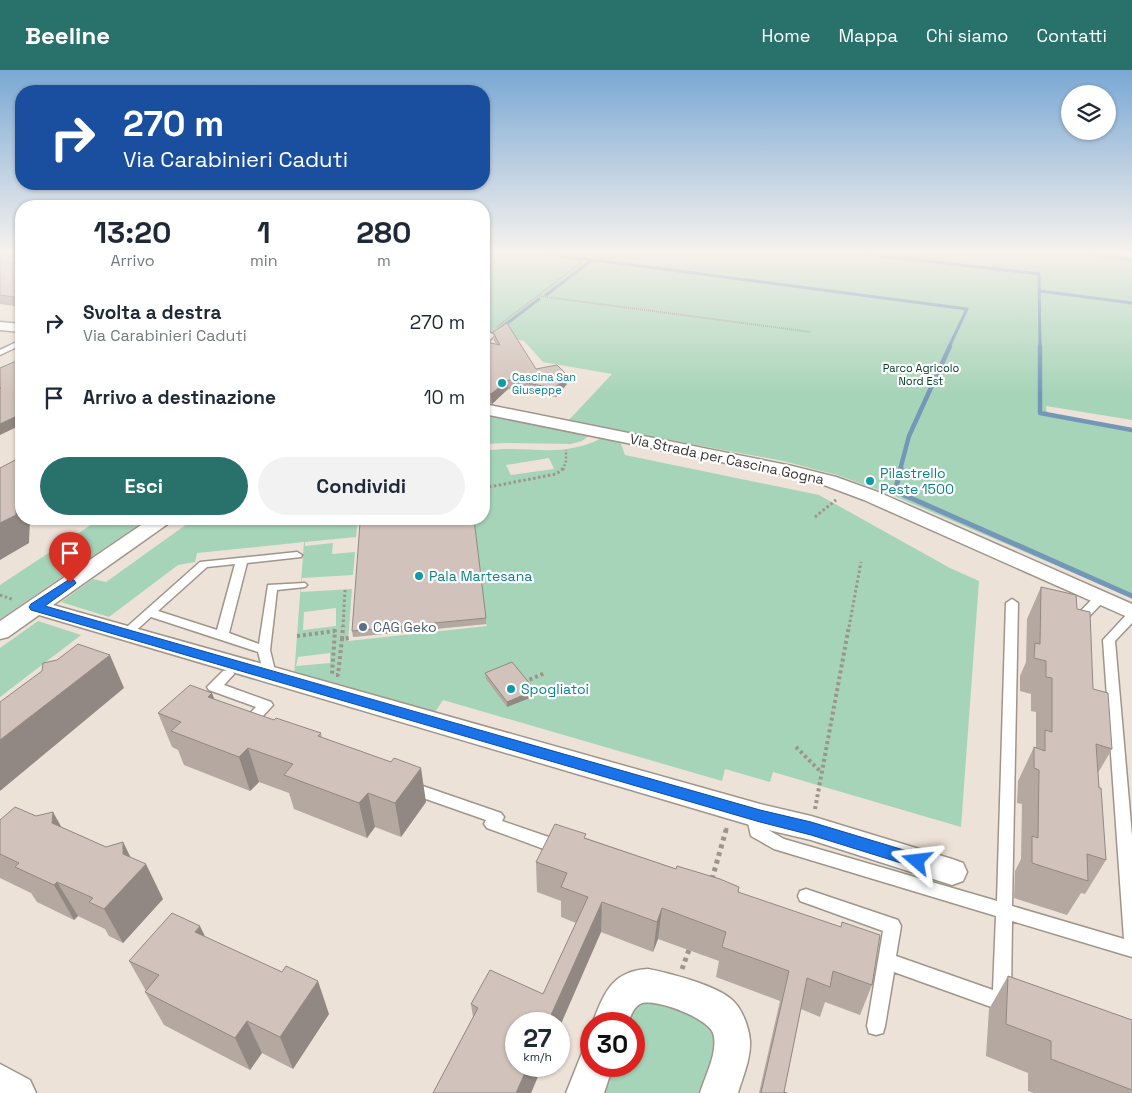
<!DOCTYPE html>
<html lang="it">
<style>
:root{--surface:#fff;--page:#f2f2f3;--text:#1f2937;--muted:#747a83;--accent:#29726b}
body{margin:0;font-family:"Space Grotesk",sans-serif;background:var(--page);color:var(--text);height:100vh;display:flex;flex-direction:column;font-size:19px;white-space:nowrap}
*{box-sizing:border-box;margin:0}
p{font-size:16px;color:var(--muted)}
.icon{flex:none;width:28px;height:28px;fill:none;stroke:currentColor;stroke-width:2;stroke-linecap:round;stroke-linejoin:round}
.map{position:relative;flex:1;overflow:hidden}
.side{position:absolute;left:15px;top:130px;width:475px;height:325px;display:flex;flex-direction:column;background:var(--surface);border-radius:20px;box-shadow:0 1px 4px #0004}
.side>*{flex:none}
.hud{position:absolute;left:15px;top:15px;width:475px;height:105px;border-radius:20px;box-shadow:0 1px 4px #0004;background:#1a4fa0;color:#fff;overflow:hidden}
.buttons{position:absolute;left:1061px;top:15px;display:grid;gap:10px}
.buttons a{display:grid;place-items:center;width:55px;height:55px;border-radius:50%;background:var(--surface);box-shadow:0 1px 4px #0004;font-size:25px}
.speed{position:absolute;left:505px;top:942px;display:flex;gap:10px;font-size:25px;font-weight:700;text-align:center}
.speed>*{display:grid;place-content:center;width:65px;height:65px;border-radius:50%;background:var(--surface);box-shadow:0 1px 4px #0004;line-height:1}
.speed small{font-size:12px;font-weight:400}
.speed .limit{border:8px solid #d22;background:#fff;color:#111}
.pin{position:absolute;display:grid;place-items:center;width:42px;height:42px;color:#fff;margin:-51px -21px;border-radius:50% 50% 50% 0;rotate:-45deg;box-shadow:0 0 5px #0007}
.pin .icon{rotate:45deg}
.me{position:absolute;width:55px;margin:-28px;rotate:287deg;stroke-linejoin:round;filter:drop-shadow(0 0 4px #0008)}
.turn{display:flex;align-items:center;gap:18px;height:105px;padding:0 25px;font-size:22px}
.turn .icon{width:65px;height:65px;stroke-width:2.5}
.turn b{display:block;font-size:35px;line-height:42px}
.eta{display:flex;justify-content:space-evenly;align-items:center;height:85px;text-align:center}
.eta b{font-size:30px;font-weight:700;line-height:35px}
.action{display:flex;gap:10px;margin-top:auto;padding:10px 25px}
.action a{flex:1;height:58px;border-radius:30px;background:var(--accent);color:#fff;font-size:20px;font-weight:700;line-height:58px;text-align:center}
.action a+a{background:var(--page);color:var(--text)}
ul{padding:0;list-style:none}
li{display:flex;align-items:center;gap:15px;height:75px;padding:0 25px}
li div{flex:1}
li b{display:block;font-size:19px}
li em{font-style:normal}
header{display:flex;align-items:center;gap:30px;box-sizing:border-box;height:70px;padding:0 25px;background:var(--accent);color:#fff}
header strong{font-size:24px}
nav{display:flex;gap:28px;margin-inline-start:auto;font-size:18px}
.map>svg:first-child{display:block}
</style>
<header>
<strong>Beeline</strong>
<nav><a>Home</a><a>Mappa</a><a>Chi siamo</a><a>Contatti</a></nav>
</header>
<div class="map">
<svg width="1132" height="1023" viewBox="0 0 1132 1023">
<rect width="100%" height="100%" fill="#ede2d7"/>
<path fill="#a6d4b8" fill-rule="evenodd" d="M 484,182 L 1047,182 L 1132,191 L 1132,350 L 1046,336 L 1047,343 L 1132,358 L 1132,528 L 885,422 L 837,405 L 783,391 L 568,351 L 612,304 L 543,292 L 524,271 L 484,263 Z
M 484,343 L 620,371 L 625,385 L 819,425 L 950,498 L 979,511 L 961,757 L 773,702 L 770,712 L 725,699 L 722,711 L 443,630 L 431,648 L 294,606 L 304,472 L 197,483 L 195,492 L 178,495 L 109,547 L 61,532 L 93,509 L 106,512 L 194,449 L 358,449 L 356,467 L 305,472 L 305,476 L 333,473 L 332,484 L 355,482 L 353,505 L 302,508 L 301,522 L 352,519 L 348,571 L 487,556 L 486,554 L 353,567 L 361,459 L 484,449 L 484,381 C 528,374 558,390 602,368 L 590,365 L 582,371 L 571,374 L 507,373 L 484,374 ZM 549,388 L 554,399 L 511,405 L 506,395 ZM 336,538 L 336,556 L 303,560 L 304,542 ZM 330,583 L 330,593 L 296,596 L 298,587 Z
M 100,449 L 147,449 L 0,549 L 0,515 Z
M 38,551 L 81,565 L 0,627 L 0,578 Z
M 636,930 L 701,940 L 718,968 L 702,1023 L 602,1023 L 611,996 L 634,996 L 634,954 L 626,954 Z"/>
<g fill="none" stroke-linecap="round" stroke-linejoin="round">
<path stroke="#7597b7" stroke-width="3" d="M 533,182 L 967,239 L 949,277
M 848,182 L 1039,204 L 1040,277
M 1072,182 L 1132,189
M 1040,221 L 1132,233
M 546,225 L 592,190
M 501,258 L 539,229"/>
<path stroke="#7597b7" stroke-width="4.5" d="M 1040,276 L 1040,343 L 1132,360
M 900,400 L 909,366 L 950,276"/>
<path stroke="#7597b7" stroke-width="5" d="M 901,398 L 895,421 L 1132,526"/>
<defs>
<path id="service" d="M 21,270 L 21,275 L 0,285 L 0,280 Z
M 297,482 L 302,485 L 301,487 L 247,493 L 229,563 L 259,574 L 268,515 L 305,513 L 307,515 L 305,517 L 277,520 L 270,580 L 276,605 L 275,608 L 265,608 L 258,582 L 151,547 L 130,566 L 126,567 L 120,563 L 200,492 ZM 235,494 L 217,560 L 158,541 L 207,497 Z
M 1100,524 L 1106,528 L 1104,531 L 1081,555 L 1073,555 L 1071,552 L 1073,549 L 1096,525 Z
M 1012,529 L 1018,533 L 1012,836 L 1124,869 L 1103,570 L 1128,543 L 1132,542 L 1132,553 L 1115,571 L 1132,766 L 1132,887 L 1012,851 L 1011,926 L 1015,928 L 1017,934 L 1015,940 L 1008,943 L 894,902 L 885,956 L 883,963 L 876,965 L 869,963 L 867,956 L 883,861 L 800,831 L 798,826 L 800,821 L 806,819 L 898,850 L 901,856 L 896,886 L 993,920 L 996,846 L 774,779 L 751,766 L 746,744 L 749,740 L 754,738 L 759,740 L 763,757 L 784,769 L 997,831 L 1006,533 Z
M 228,600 L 233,601 L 234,604 L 224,615 L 271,632 L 273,635 L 252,658 L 247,659 L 242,658 L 240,654 L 256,637 L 209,620 L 207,617 L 223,601 Z
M 411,712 L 501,743 L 504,747 L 502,751 L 566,773 L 568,778 L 566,783 L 560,785 L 487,758 L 484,754 L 486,750 L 406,722 L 404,718 L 406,714 Z"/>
<path id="minor" d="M 0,252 L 21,254 L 21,262 L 0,260 Z
M 487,261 L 494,265 L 489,271 L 484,272 L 484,262 Z
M 484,334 L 792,396 L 836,407 L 878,422 L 1132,534 L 1132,549 L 864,430 L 824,415 L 790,406 L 484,344 Z
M 150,449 L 172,449 L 169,453 L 53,535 L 760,734 L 811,746 L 952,789 L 963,793 L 967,802 L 963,811 L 952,815 L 811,770 L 760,758 L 39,545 L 8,567 L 0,569 L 0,551 Z
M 648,899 C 669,903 715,915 731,929 C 742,938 749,957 750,971 C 751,988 743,1006 738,1023 L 700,1023 C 705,1006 719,981 713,963 C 708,948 653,927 640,934 C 633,938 630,947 628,954 L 592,954 C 604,924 611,901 648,899 Z
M 591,979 L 591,996 L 613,996 L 604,1023 L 566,1023 L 582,983 Z
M 0,994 L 30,1010 L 36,1023 L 0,1023 Z"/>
</defs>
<use href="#service" stroke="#9f958a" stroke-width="3"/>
<use href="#minor" stroke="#9f958a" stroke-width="3"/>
<path stroke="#9d958d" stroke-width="2" stroke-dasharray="1 1" stroke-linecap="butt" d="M 1051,182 L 1132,191
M 539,226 L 811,262
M 497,257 L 582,192 L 574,189 L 517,182"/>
<path stroke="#9d958d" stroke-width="2.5" stroke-dasharray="2 2" stroke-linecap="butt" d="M 563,400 L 566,391 L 566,380"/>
<path stroke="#9d958d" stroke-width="3" stroke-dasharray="2.5 2.5" stroke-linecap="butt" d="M 484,418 L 556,404 L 564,398
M 815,447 L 836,430
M 0,525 L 14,530
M 343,557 L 345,520
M 849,557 L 861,492"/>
<path stroke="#9d958d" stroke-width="4" stroke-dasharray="3 3" stroke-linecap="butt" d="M 297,566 L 335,561 L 332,604
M 342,569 L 343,556
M 336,605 L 338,605 L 342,569 L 349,568
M 524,612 L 545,603
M 796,677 L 821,702
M 815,739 L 849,556
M 726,761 L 727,757"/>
<path stroke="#9d958d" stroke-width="5" stroke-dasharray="4 4" stroke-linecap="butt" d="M 712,809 L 726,760
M 682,899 L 689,880"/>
<use href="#service" fill="#fff" fill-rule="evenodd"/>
<use href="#minor" fill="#fff" fill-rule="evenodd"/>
</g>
<path fill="#b4a8a1" d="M 0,182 L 21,182 L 21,237 L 0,234 L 0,185 L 18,187 L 19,186 L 0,184 Z
M 493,262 L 536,299 L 567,305 L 567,314 L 556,327 L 508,319 L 492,334 L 484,332 L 484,333 L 484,274 L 496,274 L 494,271 Z
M 405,450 L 486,548 L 486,554 L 353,567 L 352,561 Z
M 1041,517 L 1077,539 L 1093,619 L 1112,679 L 1098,703 L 1106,790 L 1085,824 L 1081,823 L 1067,845 L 1014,828 L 1015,801 L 1021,789 L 1022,734 L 1017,733 L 1018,711 L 1034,677 L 1036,678 L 1036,642 L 1031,641 L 1031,624 L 1020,621 L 1020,606 L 1026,592 L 1027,549 Z
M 485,603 L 535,620 L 535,626 L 507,637 L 486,609 Z
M 212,623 L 214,629 L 274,650 L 321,663 L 322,668 L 426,732 L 401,767 L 375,757 L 367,768 L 294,739 L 289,723 L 259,712 L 250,721 L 184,695 L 178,680 L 172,677 L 158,643 Z
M 0,750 L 61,757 L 106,777 L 123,772 L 131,788 L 163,829 L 123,873 L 109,866 L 105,859 L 78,846 L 74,850 L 37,832 L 31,823 L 0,808 Z
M 586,768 L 676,799 L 739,817 L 738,822 L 872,915 L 860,945 L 825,932 L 820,947 L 801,939 L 784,1022 L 787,1023 L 759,1023 L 780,931 L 716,907 L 719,891 L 658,869 L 653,882 L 601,862 L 531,1023 L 433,1023 L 473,947 L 471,934 L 543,924 L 576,853 L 561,847 L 561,831 L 537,822 L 536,792 Z
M 206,867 L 329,944 L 293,999 L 262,983 L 250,1000 L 164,955 L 145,922 L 146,921 L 129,891 Z
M 1008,906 L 1132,950 L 1132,1023 L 1034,1023 L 1028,1021 L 1028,1003 L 986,986 L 989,939 Z"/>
<path fill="#928883" d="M 567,305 L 567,314 L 556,327 L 555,318 Z
M 508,310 L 508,319 L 492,334 L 491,324 Z
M 21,344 L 21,355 L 0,365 L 0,354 Z
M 21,406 L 21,449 L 30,449 L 29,473 L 0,490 L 0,453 L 18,408 Z
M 110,585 L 124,618 L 0,721 L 0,670 Z
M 535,620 L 535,626 L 507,637 L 507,632 Z
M 212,623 L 224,656 L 208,627 Z
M 248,678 L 259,712 L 250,721 L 239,687 Z
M 421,698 L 426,732 L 401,767 L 395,733 Z
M 368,723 L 375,757 L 367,768 L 359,733 Z
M 53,742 L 72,776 L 52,753 Z
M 123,772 L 138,803 L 146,794 L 163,829 L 123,873 L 104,839 L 123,784 Z
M 57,812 L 78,846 L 74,850 L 54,815 Z
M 602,832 L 601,862 L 559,958 L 559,954 L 547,954 Z
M 662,838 L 658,869 L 653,882 L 657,852 Z
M 200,856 L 216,889 L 195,862 Z
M 318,911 L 329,944 L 293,999 L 280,967 Z
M 247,951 L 262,983 L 250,1000 L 235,968 Z
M 528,996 L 542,996 L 531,1023 L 516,1023 Z"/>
<path fill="#d1c3bb" stroke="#928883" d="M 20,182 L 21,182 L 21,228 L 0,225 L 0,185 L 18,187 L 20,185 Z
M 507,253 L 536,299 L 557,295 L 567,305 L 555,318 L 508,310 L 491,324 L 484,323 L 484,274 L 486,272 L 500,275 L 493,262 Z
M 21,289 L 21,344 L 0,354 L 0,319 L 1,318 L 0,318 L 0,298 Z
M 21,387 L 21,406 L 18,408 L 16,445 L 0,453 L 0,398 Z
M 405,449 L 474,449 L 486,548 L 352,561 L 360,453 L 405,450 Z
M 1041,517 L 1076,525 L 1077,539 L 1090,542 L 1093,619 L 1108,623 L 1112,679 L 1096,674 L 1099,718 L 1101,718 L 1106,790 L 1087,784 L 1088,811 L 1032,793 L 1032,766 L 1038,768 L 1039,700 L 1034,698 L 1034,677 L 1045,681 L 1045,660 L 1052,662 L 1052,608 L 1046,607 L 1046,591 L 1034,588 L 1035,573 L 1040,574 Z
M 78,574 L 110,585 L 0,670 L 0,632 L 42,601 L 43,593 L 57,590 Z
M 512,592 L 535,620 L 507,632 L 485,603 Z
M 190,615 L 212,623 L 208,627 L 274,650 L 276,648 L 321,663 L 318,666 L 391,692 L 394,688 L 421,698 L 395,733 L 368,723 L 359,733 L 284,705 L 293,694 L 248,678 L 239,687 L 171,661 L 181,652 L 158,643 Z
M 15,737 L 36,746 L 53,742 L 52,753 L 106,777 L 123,772 L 123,784 L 146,794 L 104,839 L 89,832 L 93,828 L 57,812 L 54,815 L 15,797 L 19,793 L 0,784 L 0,750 Z
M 555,754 L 586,764 L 584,768 L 676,799 L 677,796 L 720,809 L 739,817 L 738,822 L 841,857 L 842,852 L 880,865 L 872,915 L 833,901 L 830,917 L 807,908 L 784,1022 L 787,1023 L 761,1023 L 789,901 L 722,877 L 726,862 L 662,838 L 657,852 L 602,832 L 547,954 L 516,954 L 516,996 L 528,996 L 516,1023 L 433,1023 L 478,938 L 471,934 L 490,900 L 543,924 L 588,827 L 561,817 L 567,803 L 536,792 Z
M 172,843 L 200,856 L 195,862 L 282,902 L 286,896 L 318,911 L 280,967 L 247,951 L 235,968 L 145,922 L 159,905 L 129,891 Z
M 1008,906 L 1132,950 L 1132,1020 L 1051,989 L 1051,971 L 1006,954 Z"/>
<linearGradient id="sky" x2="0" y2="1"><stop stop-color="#7aa8d4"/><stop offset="0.56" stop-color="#f7f2ed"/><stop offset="1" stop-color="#f7f2ed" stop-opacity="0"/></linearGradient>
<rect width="1132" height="325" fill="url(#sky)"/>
<path fill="#1a73e8" stroke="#114b97" d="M 70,509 L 74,510 L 76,513 L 74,515 L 45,536 L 760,740 L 811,752 L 917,784 L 922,786 L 925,791 L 922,796 L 917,798 L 811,765 L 760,752 L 31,540 L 29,537 L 31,534 Z"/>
<g fill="#0f9aa8" stroke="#fff" stroke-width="2">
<circle cx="502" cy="313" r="5"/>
<circle cx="870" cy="411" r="5"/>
<circle cx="419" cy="506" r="5"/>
<circle cx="511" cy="619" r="5"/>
</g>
<circle fill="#5c6f8a" stroke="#fff" stroke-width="2" cx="363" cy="557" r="5"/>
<g text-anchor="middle" stroke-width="4.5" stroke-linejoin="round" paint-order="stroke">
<g font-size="11" fill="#044026" stroke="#fff">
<text x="921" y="302">Parco Agricolo<tspan x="921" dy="13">Nord Est</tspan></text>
</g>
<g font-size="11" fill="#0d838f" stroke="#fff" text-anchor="start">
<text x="512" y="311">Cascina San<tspan x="512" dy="13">Giuseppe</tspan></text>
</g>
<g font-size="14" fill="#383430" stroke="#fff">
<text transform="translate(727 389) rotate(12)" y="5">Via Strada per Cascina Gogna</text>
</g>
<g font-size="14" fill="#0d838f" stroke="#fff" text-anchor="start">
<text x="880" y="408">Pilastrello<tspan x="880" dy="16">Peste 1500</tspan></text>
<text x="429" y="511">Pala Martesana</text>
<text x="521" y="624">Spogliatoi</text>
</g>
<g font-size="14" fill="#4e5e75" stroke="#fff" text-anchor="start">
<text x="373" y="562">CAG Geko</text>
</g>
</g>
</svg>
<div class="buttons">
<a><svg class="icon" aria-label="layers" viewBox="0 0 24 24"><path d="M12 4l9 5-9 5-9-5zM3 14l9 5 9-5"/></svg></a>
</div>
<div class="speed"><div>27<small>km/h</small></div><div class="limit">30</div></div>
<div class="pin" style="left:70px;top:513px;background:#d93025"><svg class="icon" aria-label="arrive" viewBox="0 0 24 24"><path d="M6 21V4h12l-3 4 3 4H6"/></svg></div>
<svg class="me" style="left:917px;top:791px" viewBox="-20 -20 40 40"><path d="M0-17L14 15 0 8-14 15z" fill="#1a73e8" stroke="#fff" stroke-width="4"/></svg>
<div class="hud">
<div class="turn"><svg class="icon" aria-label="right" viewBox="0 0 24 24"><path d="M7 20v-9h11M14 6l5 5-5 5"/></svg><div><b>270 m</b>Via Carabinieri Caduti</div></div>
</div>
<section class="side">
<div class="eta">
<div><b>13:20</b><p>Arrivo</p></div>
<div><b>1</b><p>min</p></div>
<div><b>280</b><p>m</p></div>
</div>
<ul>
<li><svg class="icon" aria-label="right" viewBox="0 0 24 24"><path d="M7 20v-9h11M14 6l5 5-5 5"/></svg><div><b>Svolta a destra</b><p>Via Carabinieri Caduti</p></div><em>270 m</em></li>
<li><svg class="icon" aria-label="arrive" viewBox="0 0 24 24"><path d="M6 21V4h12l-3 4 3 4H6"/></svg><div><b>Arrivo a destinazione</b></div><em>10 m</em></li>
</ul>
<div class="action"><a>Esci</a><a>Condividi</a></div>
</section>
</div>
